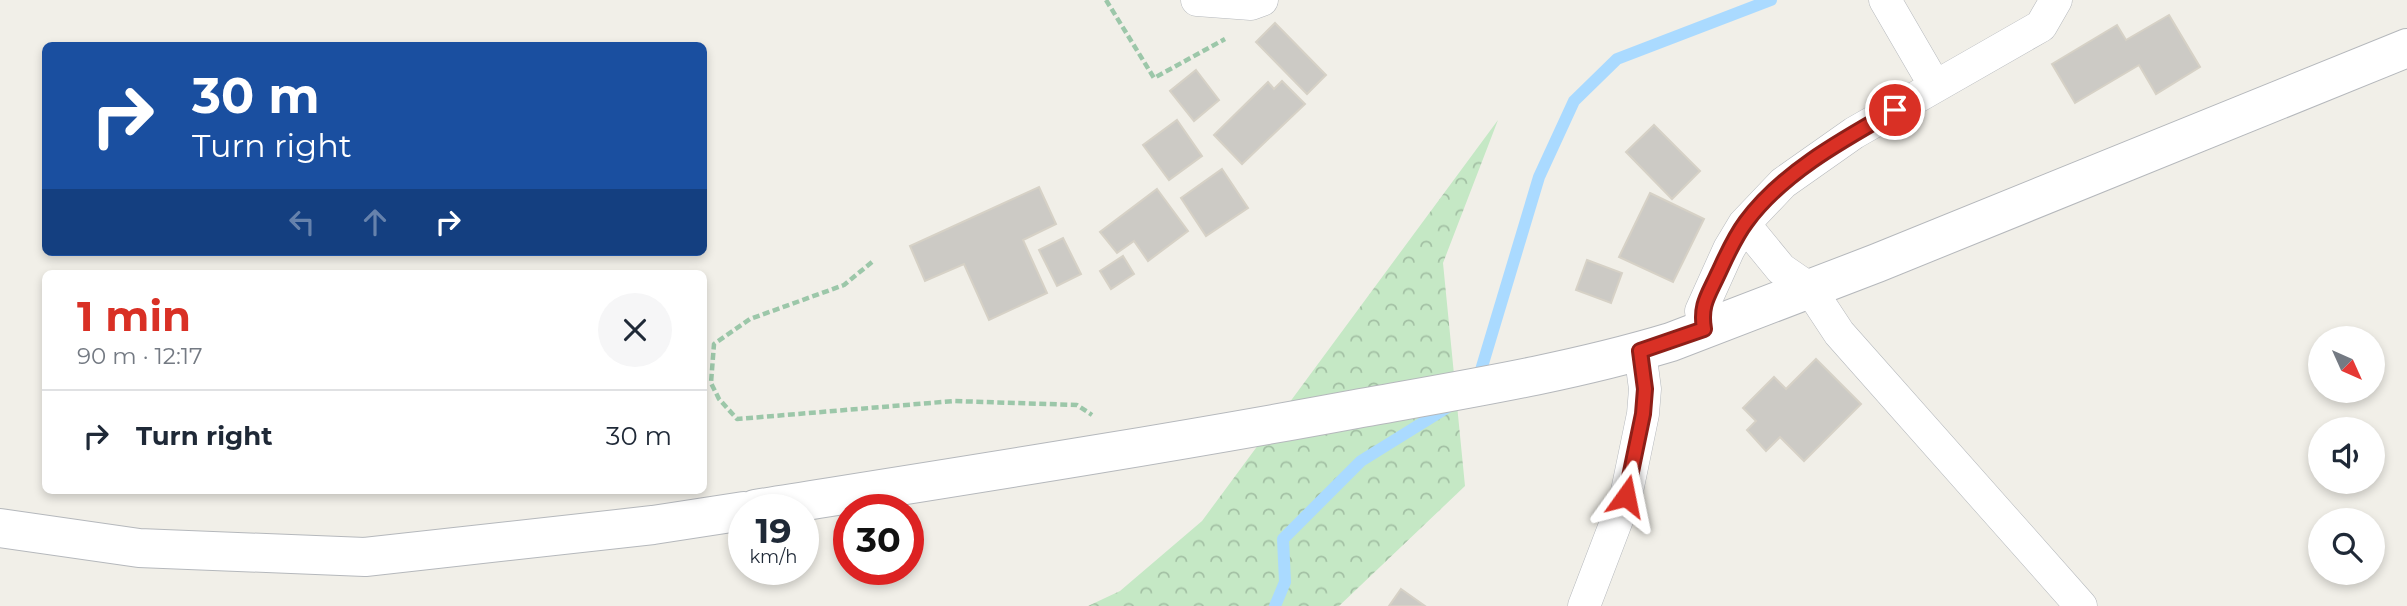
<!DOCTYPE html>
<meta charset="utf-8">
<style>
:root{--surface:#fff;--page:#f6f6f7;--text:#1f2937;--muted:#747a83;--line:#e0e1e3;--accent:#d93025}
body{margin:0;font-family:Montserrat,sans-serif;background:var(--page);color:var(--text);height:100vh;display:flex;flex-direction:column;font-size:26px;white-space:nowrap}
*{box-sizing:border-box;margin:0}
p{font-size:23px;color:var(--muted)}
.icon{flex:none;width:38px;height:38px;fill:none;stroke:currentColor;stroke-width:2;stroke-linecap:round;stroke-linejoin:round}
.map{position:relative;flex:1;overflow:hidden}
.panel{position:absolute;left:42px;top:270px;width:665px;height:224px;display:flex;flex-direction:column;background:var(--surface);border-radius:10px;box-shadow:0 4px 10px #0003}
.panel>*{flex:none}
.banner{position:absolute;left:42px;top:42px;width:665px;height:214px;border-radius:10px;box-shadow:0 4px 10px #0003;background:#1a4fa0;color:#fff;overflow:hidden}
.needle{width:46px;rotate:135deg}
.controls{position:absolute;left:2308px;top:326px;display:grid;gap:14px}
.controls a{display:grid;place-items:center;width:77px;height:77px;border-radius:50%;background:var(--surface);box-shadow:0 4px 10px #0003;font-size:35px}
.speed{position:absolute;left:728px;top:494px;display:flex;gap:14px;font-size:35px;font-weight:700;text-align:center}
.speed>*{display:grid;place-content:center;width:91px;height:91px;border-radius:50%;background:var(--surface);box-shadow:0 4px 10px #0003;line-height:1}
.speed small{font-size:18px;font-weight:400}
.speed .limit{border:10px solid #d22;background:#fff;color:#111}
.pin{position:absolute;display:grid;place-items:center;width:60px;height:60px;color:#fff;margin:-30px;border:4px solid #fff;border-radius:50%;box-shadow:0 2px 7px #0007}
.me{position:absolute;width:77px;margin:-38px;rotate:12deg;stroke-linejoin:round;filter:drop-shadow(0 0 5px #0008)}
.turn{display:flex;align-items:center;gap:24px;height:147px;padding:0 35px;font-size:32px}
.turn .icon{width:91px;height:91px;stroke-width:2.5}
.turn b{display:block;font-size:49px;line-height:60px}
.lanes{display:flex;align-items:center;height:66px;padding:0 35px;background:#0003;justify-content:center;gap:35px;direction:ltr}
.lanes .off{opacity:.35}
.round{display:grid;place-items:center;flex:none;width:74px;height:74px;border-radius:37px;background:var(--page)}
.summary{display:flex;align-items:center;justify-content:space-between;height:119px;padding:0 35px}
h1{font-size:42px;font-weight:700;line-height:52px;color:var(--accent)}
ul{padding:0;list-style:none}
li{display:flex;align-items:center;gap:21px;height:91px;padding:0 35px;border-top:2px solid var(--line)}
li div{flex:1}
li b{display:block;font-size:26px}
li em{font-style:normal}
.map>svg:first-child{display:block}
</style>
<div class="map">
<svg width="2407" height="606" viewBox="0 0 2407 606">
<defs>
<pattern id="forest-crowns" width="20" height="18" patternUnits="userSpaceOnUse" patternTransform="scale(1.75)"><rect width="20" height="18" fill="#c5e8c5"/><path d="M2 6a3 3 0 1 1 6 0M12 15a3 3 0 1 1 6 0" fill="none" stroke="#a3c0a4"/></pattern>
</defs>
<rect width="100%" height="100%" fill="#f1efe8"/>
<path fill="url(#forest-crowns)" d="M 1498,120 L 1443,263 L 1465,486 L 1339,606 L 1088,606 L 1120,591 L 1202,521 Z"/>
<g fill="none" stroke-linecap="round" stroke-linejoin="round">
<path stroke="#aadaff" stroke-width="12" d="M 1478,380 L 1539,177 L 1574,101 L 1617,59 L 1771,0
M 1275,606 L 1285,582 L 1283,539 L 1361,461 L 1448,407"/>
</g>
<path fill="#cccac5" stroke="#d6d1c6" stroke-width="2" d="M 2169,15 L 2200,67 L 2156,94 L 2139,65 L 2075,103 L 2052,64 L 2117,25 L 2126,40 Z
M 1275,23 L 1326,75 L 1307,94 L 1256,42 Z
M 1196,70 L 1219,100 L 1194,121 L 1170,91 Z
M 1282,81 L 1305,104 L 1242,164 L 1214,135 L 1268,82 L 1274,89 Z
M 1177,120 L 1202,156 L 1169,180 L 1143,145 Z
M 1654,125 L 1700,171 L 1672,199 L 1626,152 Z
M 1222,169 L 1248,208 L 1206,236 L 1181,198 Z
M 1039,187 L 1056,224 L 1023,240 L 1047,293 L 989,320 L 964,264 L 925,281 L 910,246 Z
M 1157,189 L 1188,231 L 1148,261 L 1134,241 L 1117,253 L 1100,232 Z
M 1650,193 L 1704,219 L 1673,282 L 1619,257 Z
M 1063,238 L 1081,274 L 1057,286 L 1039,250 Z
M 1123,256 L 1134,274 L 1111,289 L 1100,271 Z
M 1587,260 L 1622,273 L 1611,303 L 1576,290 Z
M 1816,359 L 1861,404 L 1804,461 L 1780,437 L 1766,451 L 1747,430 L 1756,421 L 1743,408 L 1774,377 L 1786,389 Z
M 1401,589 L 1425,606 L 1389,606 Z"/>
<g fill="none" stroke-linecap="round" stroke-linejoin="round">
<defs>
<path id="minor" d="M 1197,0 L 1251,4 L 1262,0
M 1885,0 L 1935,86
M 1744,224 L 1781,269 L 1810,289 L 1839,333 L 2081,606
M 1704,329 L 1701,311 L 1729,249 L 1744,224 L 1783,183 L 1854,133 L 2041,26 L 2056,0
M 1584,606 L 1626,496 L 1643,414 L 1645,389 L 1640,351"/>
<path id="tertiary" d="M 755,509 C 956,477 1156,446 1356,409 C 1461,390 1568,373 1671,342 L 1877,263 L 2407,48
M 0,528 L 139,548 L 365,557 L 653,525 L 744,511"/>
</defs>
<use href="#minor" stroke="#b5b8bc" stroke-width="33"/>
<use href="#tertiary" stroke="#b5b8bc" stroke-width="40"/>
<path stroke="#9cc7a9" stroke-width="4.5" stroke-dasharray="7 3.5" stroke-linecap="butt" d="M 1106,0 L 1154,78 L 1225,39
M 872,262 L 844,285 L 750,319 L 714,344 L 711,383 L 719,399 L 737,419 L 954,401 L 1077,405 L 1092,415"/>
<use href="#minor" stroke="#fff" stroke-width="32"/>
<use href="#tertiary" stroke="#fff" stroke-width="38"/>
</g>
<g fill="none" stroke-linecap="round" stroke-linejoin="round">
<defs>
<path id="route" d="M 1626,496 L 1643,414 L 1645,389 L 1640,351 L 1704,329 C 1700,305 1708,296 1718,274 C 1726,257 1734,238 1746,222 C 1782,173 1842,140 1895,110"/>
</defs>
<use href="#route" stroke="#8d1f18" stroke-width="18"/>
<use href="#route" stroke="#d93025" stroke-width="12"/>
</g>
</svg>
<div class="controls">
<a><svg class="needle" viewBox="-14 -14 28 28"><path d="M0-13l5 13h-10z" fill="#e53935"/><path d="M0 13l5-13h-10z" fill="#747a83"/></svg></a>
<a><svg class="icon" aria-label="sound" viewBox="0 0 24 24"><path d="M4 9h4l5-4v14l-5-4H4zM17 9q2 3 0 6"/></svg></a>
<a><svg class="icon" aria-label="search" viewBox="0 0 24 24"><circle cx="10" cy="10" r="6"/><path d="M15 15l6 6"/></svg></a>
</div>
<div class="speed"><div>19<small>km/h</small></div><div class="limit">30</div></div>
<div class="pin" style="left:1895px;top:110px;background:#d93025"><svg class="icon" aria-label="arrive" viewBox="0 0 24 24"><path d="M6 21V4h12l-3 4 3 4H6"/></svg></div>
<svg class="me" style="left:1626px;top:496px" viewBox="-20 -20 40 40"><path d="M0-17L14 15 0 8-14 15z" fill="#d93025" stroke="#fff" stroke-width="4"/></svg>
<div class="banner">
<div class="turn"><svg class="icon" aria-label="right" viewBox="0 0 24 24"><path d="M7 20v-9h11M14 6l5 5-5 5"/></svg><div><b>30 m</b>Turn right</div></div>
<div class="lanes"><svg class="icon off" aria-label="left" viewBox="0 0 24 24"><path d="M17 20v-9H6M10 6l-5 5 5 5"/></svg><svg class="icon off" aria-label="ahead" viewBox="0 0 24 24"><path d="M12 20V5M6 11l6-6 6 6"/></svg><svg class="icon" aria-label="right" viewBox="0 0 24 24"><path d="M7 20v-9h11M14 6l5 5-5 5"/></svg></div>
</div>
<section class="panel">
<div class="summary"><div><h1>1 min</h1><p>90 m · 12:17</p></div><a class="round"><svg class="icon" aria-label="close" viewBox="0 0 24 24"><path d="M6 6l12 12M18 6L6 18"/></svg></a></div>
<ul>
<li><svg class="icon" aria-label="right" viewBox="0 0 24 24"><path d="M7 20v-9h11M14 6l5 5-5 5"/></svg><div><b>Turn right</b></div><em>30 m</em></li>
</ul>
</section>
</div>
